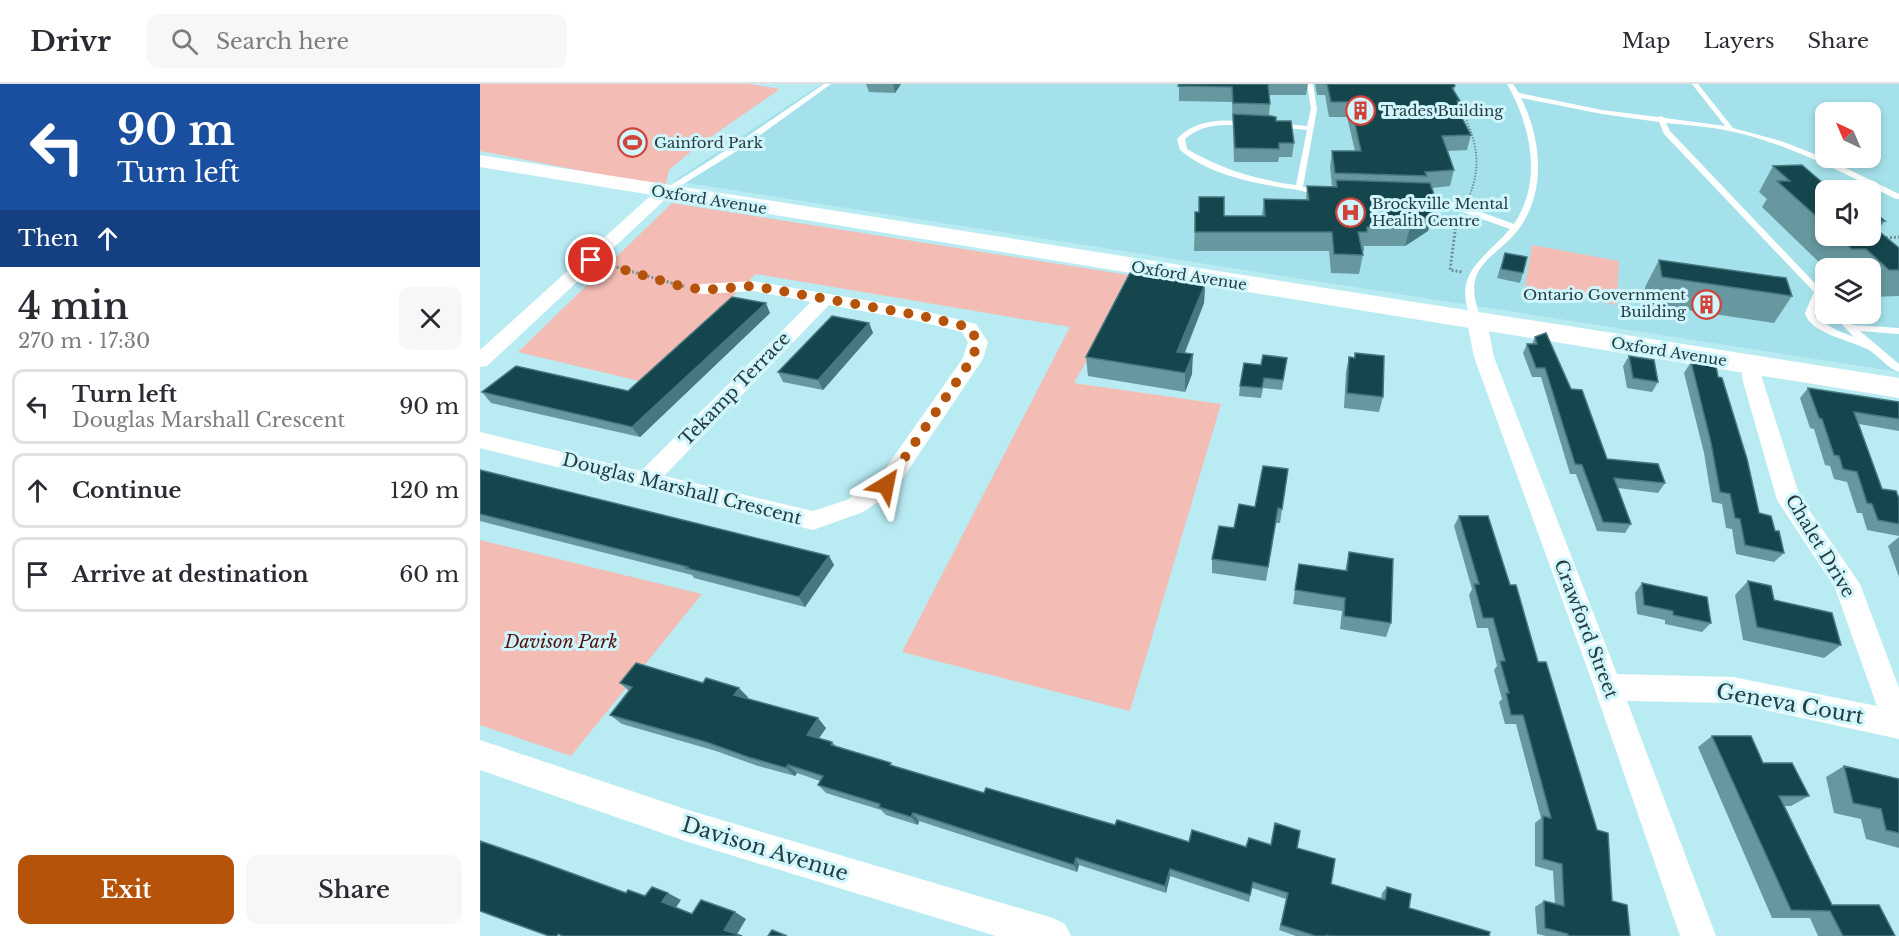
<!DOCTYPE html>
<meta charset="utf-8">
<style>
:root{--surface:#fff;--page:#f7f7f7;--text:#2b2b33;--muted:#7c7c81;--line:#e1e1e2;--accent:#b45309}
body{margin:0;font-family:"Libre Baskerville",serif;background:var(--page);color:var(--text);height:100vh;display:flex;flex-direction:column;font-size:22px;white-space:nowrap}
*{box-sizing:border-box;margin:0}
p{font-size:20px;color:var(--muted)}
.icon{flex:none;width:33px;height:33px;fill:none;stroke:currentColor;stroke-width:2;stroke-linecap:round;stroke-linejoin:round}
.map{position:relative;flex:1;overflow:hidden}
.drawer{display:flex;flex-direction:column;background:var(--surface);width:480px}
.drawer>*{flex:none}
.top-card{background:#1a4fa0;color:#fff;overflow:hidden}
.needle{width:39px;rotate:316deg}
.tools{position:absolute;left:1335px;top:18px;display:grid;gap:12px}
.tools a{display:grid;place-items:center;width:66px;height:66px;border-radius:12px;background:var(--surface);box-shadow:0 3px 9px #0003;font-size:30px}
.pin{position:absolute;display:grid;place-items:center;width:51px;height:51px;color:#fff;margin:-26px;border:3px solid #fff;border-radius:50%;box-shadow:0 2px 6px #0007}
.me{position:absolute;width:66px;margin:-33px;rotate:35deg;stroke-linejoin:round;filter:drop-shadow(0 0 4px #0008)}
.turn{display:flex;align-items:center;gap:21px;height:126px;padding:0 18px;font-size:27px}
.turn .icon{width:78px;height:78px;stroke-width:2.5}
.turn b{display:block;font-size:42px;line-height:51px}
.then{display:flex;align-items:center;height:57px;padding:0 18px;background:#0003;gap:12px;font-size:22px}
.round{display:grid;place-items:center;flex:none;width:63px;height:63px;border-radius:12px;background:var(--page)}
.summary{display:flex;align-items:center;justify-content:space-between;height:102px;padding:0 18px}
h1{font-size:36px;font-weight:600;line-height:45px}
.action{display:flex;gap:12px;margin-top:auto;padding:12px 18px}
.action a{flex:1;height:69px;border-radius:12px;background:var(--accent);color:#fff;font-size:24px;font-weight:600;line-height:69px;text-align:center}
.action a+a{background:var(--page);color:var(--text)}
ul{padding:0;list-style:none}
li{display:flex;align-items:center;gap:18px;height:75px;margin:0 12px 9px;padding:0 6px;border:3px solid var(--line);border-radius:12px}
li div{flex:1}
li b{display:block;font-size:22px}
li em{font-style:normal}
header{display:flex;align-items:center;gap:36px;box-sizing:border-box;height:84px;padding:0 30px;background:var(--surface);border-bottom:2px solid var(--line)}
header strong{font-size:28px}
nav{display:flex;gap:33px;margin-inline-start:auto;font-size:21px}
.search{width:420px;height:54px;background:var(--page);display:flex;align-items:center;gap:15px;box-sizing:border-box;padding:0 21px;border-radius:12px;color:var(--muted);font-size:22px}
main{display:flex;flex:1;min-height:0}
.map>svg:first-child{display:block}
</style>
<header>
<strong>Drivr</strong>
<div class="search"><svg class="icon" aria-label="search" viewBox="0 0 24 24"><circle cx="10" cy="10" r="6"/><path d="M15 15l6 6"/></svg>Search here</div>
<nav><a>Map</a><a>Layers</a><a>Share</a></nav>
</header>
<main>
<section class="drawer">
<div class="top-card">
<div class="turn"><svg class="icon" aria-label="left" viewBox="0 0 24 24"><path d="M17 20v-9H6M10 6l-5 5 5 5"/></svg><div><b>90 m</b>Turn left</div></div>
<div class="then">Then<svg class="icon" aria-label="ahead" viewBox="0 0 24 24"><path d="M12 20V5M6 11l6-6 6 6"/></svg></div>
</div>
<div class="summary"><div><h1>4 min</h1><p>270 m · 17:30</p></div><a class="round"><svg class="icon" aria-label="close" viewBox="0 0 24 24"><path d="M6 6l12 12M18 6L6 18"/></svg></a></div>
<ul>
<li><svg class="icon" aria-label="left" viewBox="0 0 24 24"><path d="M17 20v-9H6M10 6l-5 5 5 5"/></svg><div><b>Turn left</b><p>Douglas Marshall Crescent</p></div><em>90 m</em></li>
<li><svg class="icon" aria-label="ahead" viewBox="0 0 24 24"><path d="M12 20V5M6 11l6-6 6 6"/></svg><div><b>Continue</b></div><em>120 m</em></li>
<li><svg class="icon" aria-label="arrive" viewBox="0 0 24 24"><path d="M6 21V4h12l-3 4 3 4H6"/></svg><div><b>Arrive at destination</b></div><em>60 m</em></li>
</ul>
<div class="action"><a>Exit</a><a>Share</a></div>
</section>
<div class="map">
<svg width="1419" height="852" viewBox="0 0 1419 852">
<rect width="100%" height="100%" fill="#b9ebf3"/>
<path fill="#a5e1ea" fill-rule="evenodd" d="M 341,0 L 1419,0 L 1419,288 L 194,97 ZM 1346,28 L 1390,28 L 1390,74 L 1346,74 ZM 1346,106 L 1390,106 L 1390,152 L 1346,152 ZM 1346,184 L 1390,184 L 1390,230 L 1346,230 Z"/>
<path fill="#f3bdb6" d="M 0,0 L 269,0 L 300,5 L 215,64 L 189,86 L 185,103 L 0,67 Z
M 192,119 L 655,192 L 594,299 L 741,320 L 650,627 L 422,568 L 590,243 L 276,190 L 163,298 L 38,268 Z
M 1052,161 L 1139,177 L 1137,221 L 1045,203 Z
M 0,456 L 222,510 L 91,672 L 0,641 Z"/>
<g fill="none" stroke-linecap="round" stroke-linejoin="round">
<path stroke="#6e9196" stroke-width="2" stroke-dasharray="1.5 1.5" stroke-linecap="butt" d="M 978,17 C 994,53 1005,76 988,115
M 976,142 L 977,135"/>
<path stroke="#6e9196" stroke-width="3" stroke-dasharray="2 2" stroke-linecap="butt" d="M 976,140 L 970,186 L 982,188
M 1402,154 L 1419,153
M 129,181 L 206,203"/>
<path fill="#fff" fill-rule="evenodd" d="M 344,0 L 351,0 L 265,62 L 187,110 L 180,108 L 259,58 Z
M 827,0 L 833,0 L 837,25 L 823,103 L 846,107 L 846,111 C 837,111 827,108 818,106 C 779,100 732,93 700,66 L 697,55 C 715,35 746,34 770,39 L 771,40 L 768,42 C 746,40 722,39 705,55 L 707,65 C 741,85 777,96 816,101 L 827,46 L 795,43 L 791,41 L 795,39 L 827,42 L 831,25 Z
M 1027,0 L 1033,0 L 1039,9 L 1122,26 L 1178,33 L 1181,32 L 1185,34 L 1245,42 L 1212,0 L 1218,0 L 1253,44 L 1301,57 L 1345,74 L 1419,110 L 1419,115 L 1416,115 C 1363,89 1309,60 1250,47 C 1230,43 1208,41 1186,39 L 1190,47 L 1346,211 L 1346,220 L 1340,216 L 1335,229 L 1335,233 L 1356,246 L 1374,253 L 1352,230 L 1361,230 L 1373,241 L 1419,244 L 1419,250 L 1380,247 L 1419,280 L 1419,288 C 1407,284 1399,272 1389,266 C 1373,257 1329,249 1325,229 L 1334,208 L 1184,50 L 1179,38 L 1122,30 L 1041,14 C 1063,57 1067,115 1033,152 C 1021,165 1002,176 996,193 C 991,208 997,224 1002,238 L 997,241 L 994,240 C 969,191 1002,177 1030,145 L 937,112 L 941,110 L 973,118 L 1034,140 C 1063,97 1051,42 1027,0 Z"/>
<path fill="#fff" fill-rule="evenodd" d="M 184,103 L 190,105 L 192,108 L 190,111 L 7,282 L 0,283 L 0,266 L 178,105 Z
M 273,197 L 437,225 L 496,240 L 508,258 L 503,275 L 414,407 L 383,428 L 333,446 L 0,364 L 0,348 L 161,387 L 331,218 L 273,207 L 223,210 L 217,209 L 214,205 L 217,201 L 223,200 ZM 349,221 L 437,237 L 482,248 L 488,258 L 483,274 L 398,395 L 367,416 L 333,427 L 184,392 Z
M 997,232 L 1004,234 L 1007,238 L 1014,273 L 1137,590 L 1253,593 L 1397,622 L 1355,504 L 1297,416 L 1262,294 L 1262,280 L 1265,275 L 1272,273 L 1279,275 L 1282,280 L 1282,294 L 1320,413 L 1380,500 L 1419,604 L 1419,655 L 1253,619 L 1147,617 L 1236,852 L 1200,852 L 1114,603 L 994,273 L 987,238 L 990,234 Z
M 0,656 L 208,726 L 573,834 L 585,840 L 591,852 L 516,852 L 208,758 L 0,686 Z"/>
<path fill="#fff" fill-rule="evenodd" d="M 0,71 L 1419,294 L 1419,314 L 0,83 Z"/>
</g>
<path fill="#6798a0" d="M 386,0 L 421,0 L 415,9 L 389,8 Z
M 699,0 L 828,0 L 826,11 L 789,11 L 790,20 L 789,32 L 796,37 L 814,59 L 812,73 L 799,73 L 798,78 L 754,78 L 752,18 L 699,17 Z
M 835,0 L 974,0 L 975,2 L 974,7 L 980,17 L 979,20 L 983,30 L 982,34 L 991,51 L 987,66 L 968,67 L 974,86 L 970,102 L 952,104 L 959,124 L 954,143 L 949,143 L 948,147 L 925,162 L 884,162 L 884,167 L 882,167 L 883,171 L 879,190 L 851,189 L 849,167 L 714,167 L 715,137 L 744,132 L 782,132 L 784,115 L 826,116 L 827,102 L 852,102 L 850,83 L 852,67 L 875,67 L 867,33 L 849,33 L 845,11 L 837,11 Z
M 1293,82 L 1346,106 L 1346,152 L 1390,152 L 1390,125 L 1405,137 L 1398,146 L 1419,164 L 1419,212 L 1390,213 L 1390,184 L 1346,185 L 1282,123 L 1287,115 L 1279,108 Z
M 1025,169 L 1043,189 L 1040,199 L 1017,194 Z
M 1179,176 L 1312,212 L 1294,239 L 1167,220 L 1165,203 Z
M 725,200 L 724,219 L 705,269 L 712,290 L 705,308 L 608,292 L 606,273 Z
M 290,229 L 160,353 L 11,319 L 2,308 L 148,307 Z
M 389,239 L 393,249 L 343,306 L 303,298 L 298,288 Z
M 1055,253 L 1091,305 L 1127,375 L 1185,399 L 1178,409 L 1138,404 L 1151,440 L 1145,449 L 1117,447 L 1096,390 L 1090,390 L 1061,293 L 1052,293 L 1043,269 L 1047,260 L 1052,260 Z
M 875,269 L 903,313 L 899,328 L 864,324 L 866,288 L 869,273 L 874,274 Z
M 1149,272 L 1178,298 L 1172,308 L 1147,304 L 1143,282 Z
M 807,274 L 802,306 L 783,304 L 781,314 L 759,312 L 760,302 L 781,281 Z
M 1211,278 L 1279,429 L 1295,447 L 1304,469 L 1294,478 L 1256,470 L 1252,445 L 1246,444 L 1242,420 L 1232,418 L 1224,369 L 1204,289 Z
M 1328,304 L 1419,318 L 1419,347 L 1379,340 L 1402,405 L 1419,415 L 1419,452 L 1387,446 L 1382,429 L 1377,429 L 1367,398 L 1354,395 L 1350,382 L 1345,381 L 1334,345 L 1330,344 L 1320,314 Z
M 808,385 L 800,439 L 796,439 L 786,497 L 732,489 L 732,475 L 754,444 L 775,423 Z
M 0,386 L 349,472 L 354,481 L 325,523 L 214,494 L 212,491 L 0,437 Z
M 979,432 L 1030,501 L 1058,578 L 1132,817 L 1150,852 L 1066,852 L 1057,850 L 1055,823 L 1064,817 L 1075,820 L 1073,787 L 1055,782 L 1055,739 L 1061,734 L 1036,640 L 1025,640 L 1019,618 L 1022,615 L 1014,586 L 1017,582 L 1008,544 L 997,544 L 989,511 L 992,505 L 974,442 Z
M 1419,453 L 1419,493 L 1408,462 Z
M 869,468 L 911,539 L 906,553 L 860,545 L 862,527 L 813,520 L 819,480 L 865,487 Z
M 1268,497 L 1294,516 L 1361,561 L 1344,574 L 1263,556 L 1255,511 Z
M 1162,499 L 1231,539 L 1222,548 L 1185,540 L 1185,536 L 1157,530 L 1155,509 Z
M 140,599 L 268,613 L 267,614 L 346,644 L 339,654 L 352,658 L 356,662 L 414,682 L 504,709 L 635,741 L 709,758 L 766,763 L 790,761 L 817,764 L 851,800 L 901,815 L 902,809 L 907,803 L 929,824 L 1009,852 L 816,852 L 799,846 L 806,815 L 772,804 L 769,818 L 690,792 L 686,809 L 599,781 L 597,788 L 439,737 L 438,741 L 406,731 L 401,726 L 346,709 L 338,701 L 340,697 L 317,689 L 315,692 L 278,682 L 236,667 L 142,640 L 130,631 L 149,607 Z
M 1232,652 L 1283,679 L 1329,712 L 1311,722 L 1305,722 L 1352,821 L 1415,852 L 1338,852 L 1330,834 L 1292,834 L 1218,663 Z
M 1364,682 L 1419,695 L 1419,764 L 1386,755 L 1381,735 L 1354,729 L 1346,693 Z"/>
<path fill="#46787f" d="M 413,0 L 421,0 L 415,9 Z
M 953,128 L 948,147 L 925,162 L 930,144 Z
M 725,200 L 724,219 L 697,287 L 697,268 Z
M 286,219 L 290,229 L 160,353 L 152,343 Z
M 389,239 L 393,249 L 343,306 L 338,296 Z
M 713,270 L 712,290 L 705,308 L 705,289 Z
M 349,472 L 354,481 L 325,523 L 319,513 Z
M 259,604 L 268,613 L 263,620 L 254,611 Z
M 338,634 L 346,644 L 335,660 L 327,651 Z
M 308,681 L 317,689 L 315,692 L 306,684 Z
M 433,729 L 439,737 L 438,741 L 431,733 Z
M 596,774 L 599,781 L 597,788 L 594,781 Z
M 690,785 L 690,792 L 686,809 L 685,802 Z
M 188,809 L 201,816 L 195,825 L 182,818 Z
M 255,828 L 266,835 L 256,852 L 244,846 Z"/>
<path fill="#15464d" stroke="#46787f" stroke-width="1.5" d="M 699,0 L 788,0 L 790,20 L 753,19 L 752,3 L 698,2 Z
M 847,0 L 974,0 L 975,2 L 972,4 L 980,17 L 977,17 L 983,30 L 980,30 L 991,51 L 962,52 L 974,86 L 945,88 L 947,92 L 855,89 L 852,67 L 881,67 L 870,18 L 851,18 Z
M 753,30 L 791,32 L 796,33 L 796,37 L 811,37 L 814,59 L 799,59 L 799,65 L 755,64 Z
M 1322,81 L 1351,106 L 1346,106 L 1346,141 L 1297,97 L 1310,97 L 1293,82 Z
M 856,96 L 950,99 L 959,124 L 950,124 L 953,128 L 930,144 L 887,143 L 887,148 L 878,148 L 883,171 L 854,170 L 852,148 L 715,148 L 715,128 L 719,128 L 719,113 L 744,113 L 744,132 L 785,132 L 784,115 L 829,116 L 827,102 L 857,103 Z
M 1390,125 L 1405,137 L 1390,137 Z
M 1390,140 L 1419,164 L 1419,186 L 1409,186 L 1386,165 L 1372,165 L 1357,152 L 1390,152 Z
M 1025,169 L 1047,173 L 1043,189 L 1021,185 Z
M 1179,176 L 1306,194 L 1312,212 L 1182,193 Z
M 650,189 L 725,200 L 697,268 L 713,270 L 705,289 L 606,273 Z
M 252,213 L 286,219 L 152,343 L 2,308 L 36,282 L 148,307 Z
M 352,232 L 389,239 L 338,296 L 298,288 Z
M 1066,249 L 1091,305 L 1102,306 L 1127,375 L 1178,380 L 1185,399 L 1134,394 L 1151,440 L 1123,438 L 1102,381 L 1095,380 L 1065,284 L 1056,284 L 1047,260 L 1057,260 L 1055,253 Z
M 875,269 L 904,272 L 903,313 L 867,309 L 869,273 L 875,274 Z
M 783,271 L 807,274 L 803,296 L 784,294 L 782,304 L 760,302 L 764,279 L 781,281 Z
M 1149,272 L 1174,276 L 1178,298 L 1153,294 Z
M 1211,278 L 1236,282 L 1238,293 L 1242,294 L 1267,375 L 1279,429 L 1291,432 L 1295,447 L 1299,447 L 1304,469 L 1265,461 L 1260,435 L 1255,434 L 1250,410 L 1240,408 L 1231,359 Z
M 1328,304 L 1419,318 L 1419,335 L 1374,328 L 1402,405 L 1416,407 L 1419,415 L 1419,440 L 1398,436 L 1392,420 L 1387,419 L 1377,388 L 1363,385 L 1359,372 L 1354,371 L 1342,335 L 1339,334 Z
M 783,382 L 808,385 L 802,425 L 798,424 L 788,483 L 732,475 L 739,442 L 754,444 L 759,420 L 775,423 Z
M 0,386 L 349,472 L 319,513 L 206,484 L 208,483 L 0,430 Z
M 979,432 L 1008,432 L 1030,501 L 1036,501 L 1058,578 L 1066,578 L 1117,746 L 1128,749 L 1132,817 L 1147,821 L 1150,852 L 1088,852 L 1088,850 L 1065,844 L 1064,817 L 1084,822 L 1082,780 L 1063,775 L 1063,732 L 1071,734 L 1043,631 L 1031,631 L 1026,609 L 1029,609 L 1020,577 L 1025,577 L 1013,534 L 1003,534 L 994,500 L 999,500 Z
M 869,468 L 913,475 L 911,539 L 864,532 L 865,514 L 815,506 L 819,480 L 867,487 Z
M 1268,497 L 1291,502 L 1294,516 L 1352,529 L 1361,561 L 1277,543 Z
M 1162,499 L 1227,513 L 1231,539 L 1193,531 L 1193,527 L 1164,521 Z
M 156,579 L 223,599 L 226,594 L 259,604 L 254,611 L 338,634 L 327,651 L 352,658 L 351,661 L 411,679 L 410,681 L 504,709 L 506,704 L 635,741 L 637,736 L 709,758 L 712,746 L 766,763 L 769,754 L 791,761 L 795,739 L 820,747 L 817,764 L 855,775 L 851,800 L 905,816 L 907,803 L 931,810 L 929,824 L 1010,848 L 1009,852 L 850,852 L 846,851 L 846,852 L 836,852 L 801,841 L 808,809 L 773,798 L 770,811 L 690,785 L 685,802 L 596,774 L 594,781 L 433,729 L 431,733 L 399,723 L 400,720 L 338,701 L 343,692 L 308,681 L 306,684 L 268,673 L 226,658 L 130,631 L 152,603 L 140,599 Z
M 1232,652 L 1271,652 L 1283,679 L 1312,679 L 1329,712 L 1299,712 L 1352,821 L 1399,821 L 1415,852 L 1363,852 L 1350,827 L 1311,826 Z
M 1364,682 L 1419,695 L 1419,749 L 1406,746 L 1401,725 L 1373,719 Z
M 0,757 L 55,776 L 146,809 L 148,806 L 165,812 L 172,803 L 188,809 L 182,818 L 212,830 L 221,816 L 255,828 L 244,846 L 262,852 L 83,852 L 78,850 L 77,852 L 69,852 L 0,827 Z
M 292,846 L 307,852 L 288,852 Z"/>
<g fill="none" stroke-linecap="round" stroke-linejoin="round">
<path stroke="#b45309" stroke-width="10" stroke-dasharray="0 18" d="M 111,176 L 196,201 L 223,206 L 273,202 L 437,231 L 489,243 L 498,258 L 492,275 L 406,401"/>
</g>
<defs>
<symbol id="building-ring" viewBox="-11 -11 22 22"><circle r="9.5" fill="#cef6fc" stroke="#d1433a" stroke-width="1.5"/><path d="M-4-6H4V6H1V3H-1V6H-4ZM-2.5-4.3h1.7v1.8h-1.7ZM.8-4.3h1.7v1.8H.8ZM-2.5-1h1.7V.8h-1.7ZM.8-1h1.7V.8H.8Z" fill="#d1433a"/></symbol>
<symbol id="stadium-ring" viewBox="-11 -11 22 22"><circle r="9.5" fill="#cef6fc" stroke="#d1433a" stroke-width="1.5"/><path d="M0-5a6.5 5 0 1 0 0 10a6.5 5 0 1 0 0-10ZM-3.5-1.8h7v3.6h-7Z" fill="#d1433a"/></symbol>
<symbol id="hospital-ring" viewBox="-11 -11 22 22"><circle r="9.5" fill="#cef6fc" stroke="#d1433a" stroke-width="1.5"/><path d="M-5-5h3v3.5h4V-5h3V5h-3V1.5h-4V5h-3Z" fill="#d1433a"/></symbol>
</defs>
<g fill-rule="evenodd">
<use href="#building-ring" x="864" y="10" width="33" height="33"/>
<use href="#stadium-ring" x="136" y="42" width="33" height="33"/>
<use href="#hospital-ring" x="854" y="112" width="33" height="33"/>
<use href="#building-ring" x="1210" y="204" width="33" height="33"/>
</g>
<g text-anchor="middle" stroke-width="6" stroke-linejoin="round" paint-order="stroke">
<g font-size="15" fill="#283c3f" stroke="#cef6fc" text-anchor="start">
<text x="901" y="32">Trades Building</text>
<text x="174" y="64">Gainford Park</text>
<text x="892" y="125">Brockville Mental<tspan x="892" dy="17">Health Centre</tspan></text>
<text x="1206" y="216" text-anchor="end">Ontario Government<tspan x="1206" dy="17">Building</tspan></text>
</g>
<g font-size="15" fill="#283c3f" stroke="#cef6fc">
<text transform="translate(229 116) rotate(9)" y="5">Oxford Avenue</text>
<text transform="translate(709 192) rotate(9)" y="5">Oxford Avenue</text>
<text transform="translate(1189 268) rotate(9)" y="5">Oxford Avenue</text>
</g>
<g font-size="18" fill="#283c3f" stroke="#cef6fc">
<text transform="translate(255 305) rotate(-46)" y="6">Tekamp Terrace</text>
<text transform="translate(202 405) rotate(14)" y="6">Douglas Marshall Crescent</text>
<text transform="translate(1340 462) rotate(59)" y="6">Chalet Drive</text>
<text transform="translate(1106 545) rotate(69)" y="6">Crawford Street</text>
</g>
<g font-size="18" font-style="italic" fill="#55110e" stroke="#cef6fc">
<text x="81" y="564">Davison Park</text>
</g>
<g font-size="21" fill="#283c3f" stroke="#cef6fc">
<text transform="translate(1310 620) rotate(10)" y="7">Geneva Court</text>
<text transform="translate(285 765) rotate(17)" y="7">Davison Avenue</text>
</g>
</g>
</svg>
<div class="tools">
<a><svg class="needle" viewBox="-14 -14 28 28"><path d="M0-13l5 13h-10z" fill="#e53935"/><path d="M0 13l5-13h-10z" fill="#7c7c81"/></svg></a>
<a><svg class="icon" aria-label="sound" viewBox="0 0 24 24"><path d="M4 9h4l5-4v14l-5-4H4zM17 9q2 3 0 6"/></svg></a>
<a><svg class="icon" aria-label="layers" viewBox="0 0 24 24"><path d="M12 4l9 5-9 5-9-5zM3 14l9 5 9-5"/></svg></a>
</div>
<div class="pin" style="left:111px;top:176px;background:#d93025"><svg class="icon" aria-label="arrive" viewBox="0 0 24 24"><path d="M6 21V4h12l-3 4 3 4H6"/></svg></div>
<svg class="me" style="left:406px;top:401px" viewBox="-20 -20 40 40"><path d="M0-17L14 15 0 8-14 15z" fill="#b45309" stroke="#fff" stroke-width="4"/></svg>
</div>
</main>
